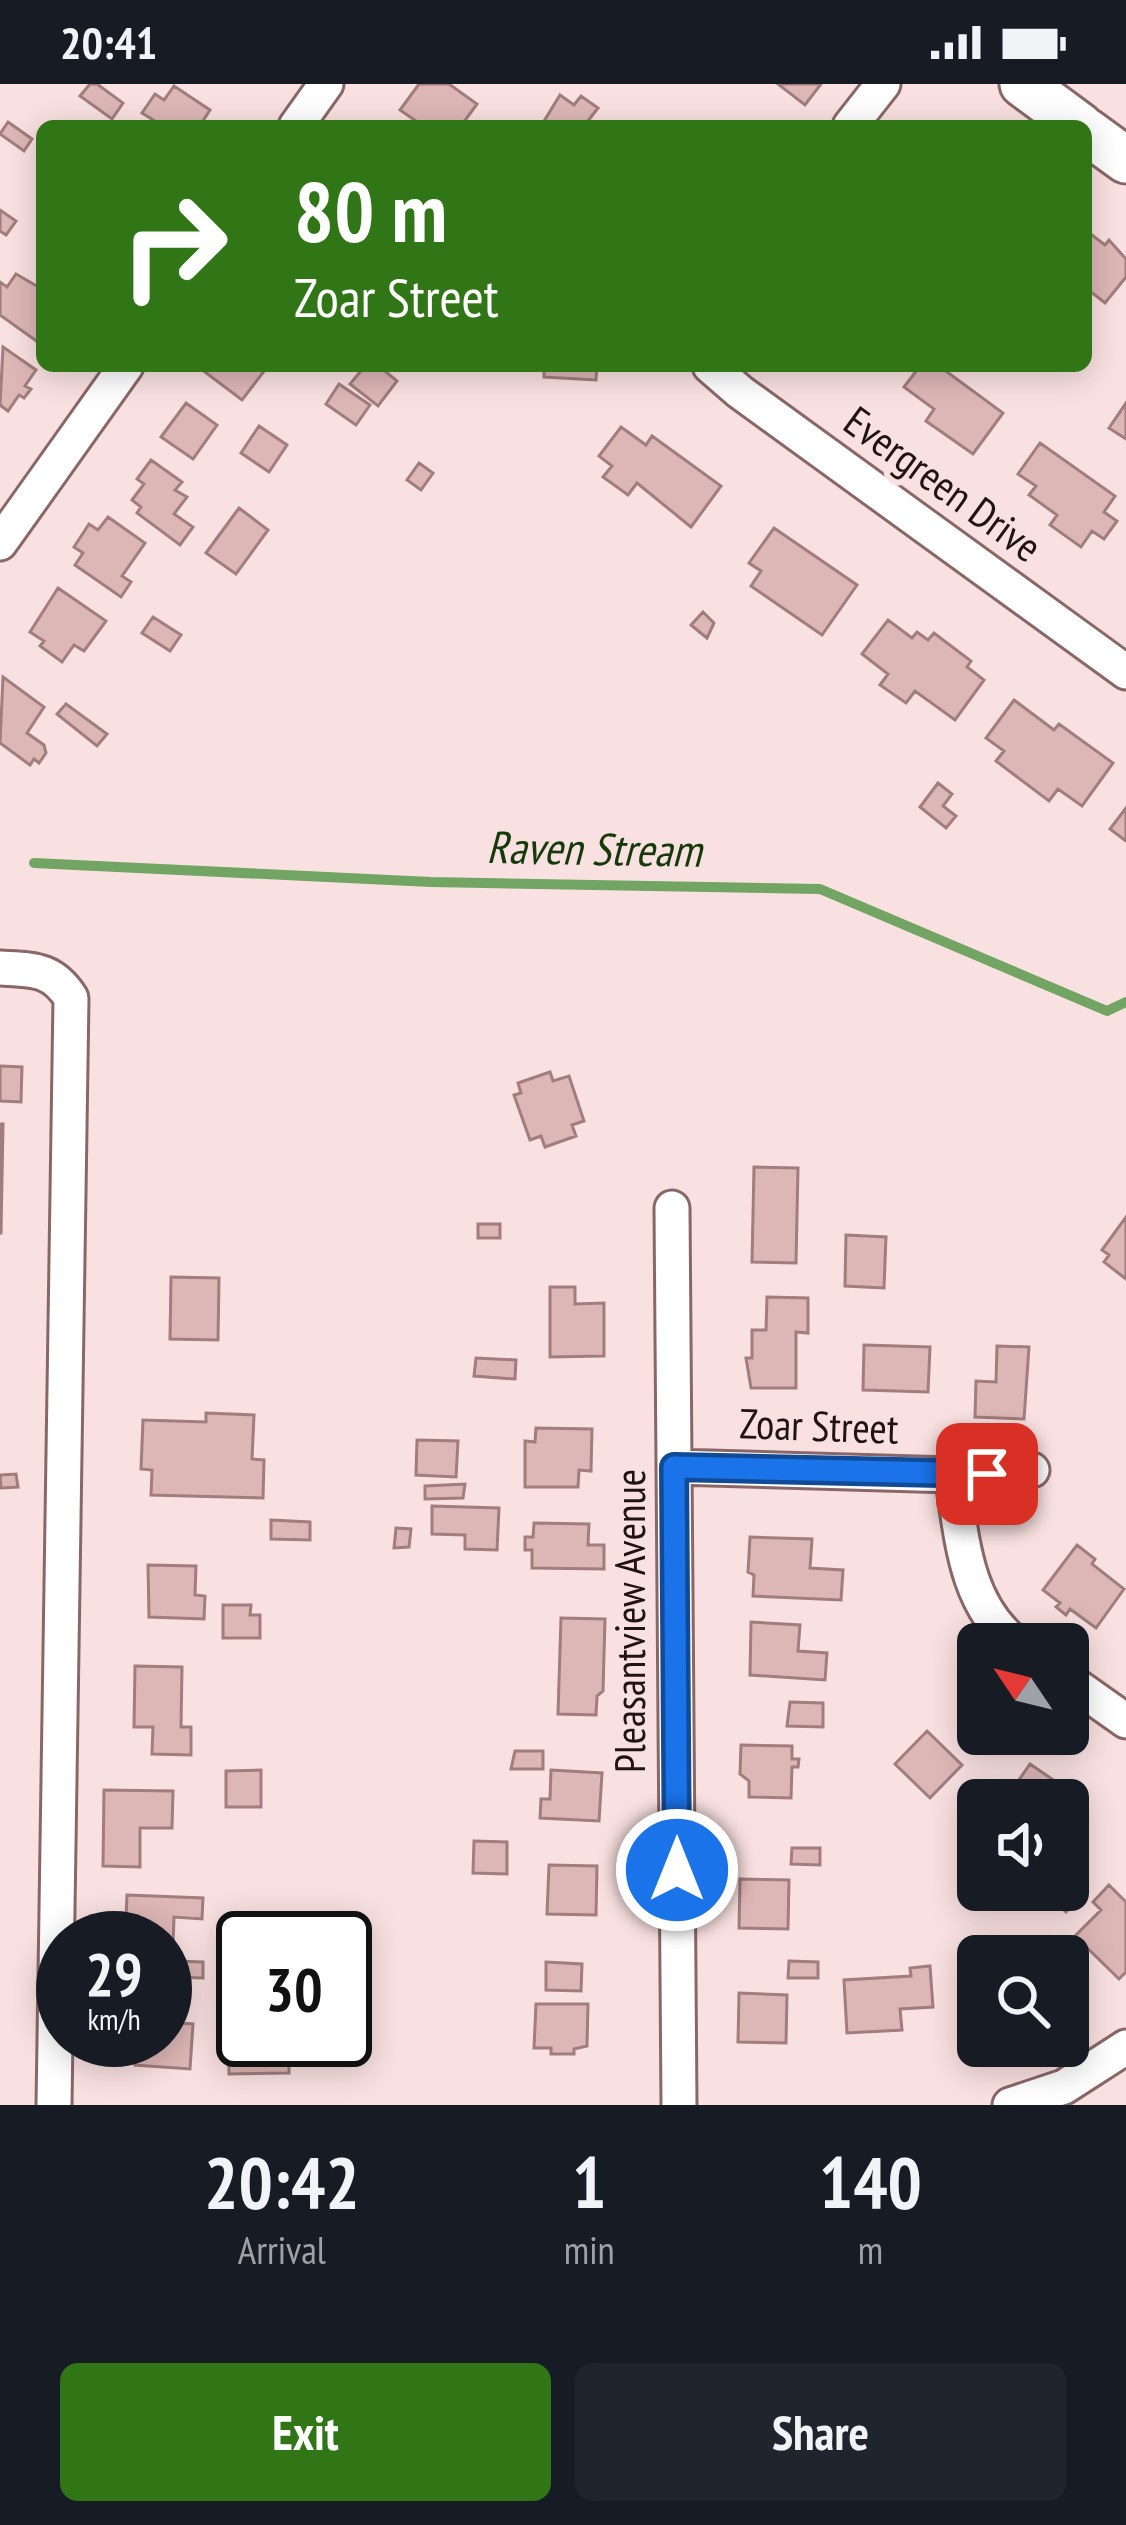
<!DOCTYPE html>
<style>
:root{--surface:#171b24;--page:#20242c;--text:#f1f3f6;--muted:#9ea1a6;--accent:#307516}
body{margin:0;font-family:"PT Sans Narrow",sans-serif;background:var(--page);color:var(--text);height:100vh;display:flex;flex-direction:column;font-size:45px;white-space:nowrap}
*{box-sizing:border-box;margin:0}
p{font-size:39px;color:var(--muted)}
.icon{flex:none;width:66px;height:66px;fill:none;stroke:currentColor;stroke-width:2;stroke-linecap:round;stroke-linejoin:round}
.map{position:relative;height:2021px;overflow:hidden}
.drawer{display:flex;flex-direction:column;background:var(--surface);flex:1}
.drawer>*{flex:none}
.hud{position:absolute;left:36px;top:36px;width:1056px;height:252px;border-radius:18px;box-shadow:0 6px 30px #0003;background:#307516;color:#fff;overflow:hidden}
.needle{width:78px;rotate:305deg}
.controls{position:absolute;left:957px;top:1539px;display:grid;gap:24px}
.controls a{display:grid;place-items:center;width:132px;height:132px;border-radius:18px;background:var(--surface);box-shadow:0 6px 30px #0003;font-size:60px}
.speed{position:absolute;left:36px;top:1827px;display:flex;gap:24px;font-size:60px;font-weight:700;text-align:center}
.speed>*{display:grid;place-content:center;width:156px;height:156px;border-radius:50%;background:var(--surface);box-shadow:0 6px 30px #0003;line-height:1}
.speed small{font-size:30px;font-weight:400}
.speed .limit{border:6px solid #111;border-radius:18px;background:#fff;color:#111}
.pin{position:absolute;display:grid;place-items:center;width:102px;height:102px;color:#fff;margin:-51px;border-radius:24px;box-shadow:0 6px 18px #0006}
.me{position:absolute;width:132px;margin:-66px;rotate:0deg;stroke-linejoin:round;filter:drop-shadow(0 0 9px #0008)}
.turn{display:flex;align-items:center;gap:42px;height:252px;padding:0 60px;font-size:54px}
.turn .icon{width:156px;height:156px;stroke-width:2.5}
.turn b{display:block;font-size:84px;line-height:102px}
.eta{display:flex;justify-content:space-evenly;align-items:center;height:204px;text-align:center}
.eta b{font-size:72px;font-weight:800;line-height:84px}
.primary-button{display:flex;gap:24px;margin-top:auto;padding:24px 60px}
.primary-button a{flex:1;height:138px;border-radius:18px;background:var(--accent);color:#fff;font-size:48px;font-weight:800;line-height:138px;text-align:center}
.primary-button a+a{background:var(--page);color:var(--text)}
.status{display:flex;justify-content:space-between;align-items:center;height:84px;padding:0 60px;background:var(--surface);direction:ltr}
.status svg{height:33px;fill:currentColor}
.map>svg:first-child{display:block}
</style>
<div class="status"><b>20:41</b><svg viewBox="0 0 49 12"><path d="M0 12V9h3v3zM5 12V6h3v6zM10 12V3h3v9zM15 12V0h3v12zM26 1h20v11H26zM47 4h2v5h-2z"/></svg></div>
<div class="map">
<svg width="1126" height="2021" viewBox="0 0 1126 2021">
<rect width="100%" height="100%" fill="#fae1e1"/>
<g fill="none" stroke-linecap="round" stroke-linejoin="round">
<path stroke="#72a563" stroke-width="10" d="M 34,779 L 431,798 L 820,805 L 1107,927 L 1126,918"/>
</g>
<path fill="#ddb7b6" stroke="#a17d7d" stroke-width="3" d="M 90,0 L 97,0 L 123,19 L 112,35 L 80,12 Z
M 419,0 L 449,0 L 477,20 L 461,42 L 423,42 L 400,26 Z
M 778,0 L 821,0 L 805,21 Z
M 174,2 L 210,26 L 203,37 L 207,42 L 153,42 L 155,37 L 142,29 L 155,10 L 164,16 Z
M 560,11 L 574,21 L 581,12 L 598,24 L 584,42 L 541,42 Z
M 8,38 L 32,55 L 24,67 L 0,50 Z
M 0,126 L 16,137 L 6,151 L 0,147 Z
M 1088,148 L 1105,161 L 1109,156 L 1126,175 L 1126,193 L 1105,219 L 1086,204 Z
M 16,190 L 42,205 L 42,261 L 0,231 L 0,198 L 7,203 Z
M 3,263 L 36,286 L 25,302 L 31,305 L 24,314 L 19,311 L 8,327 L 0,321 Z
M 210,282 L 268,282 L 242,316 L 205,288 Z
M 365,282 L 379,282 L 397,297 L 378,322 L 350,300 Z
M 544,282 L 597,282 L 596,296 L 544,293 Z
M 920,282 L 939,282 L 1003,329 L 973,370 L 926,337 L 934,325 L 904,303 Z
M 339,300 L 370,321 L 356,341 L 326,320 Z
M 186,319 L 217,341 L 193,375 L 161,353 Z
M 1126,319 L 1126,355 L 1109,344 Z
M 259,342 L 287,361 L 269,388 L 241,369 Z
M 621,343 L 646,361 L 652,352 L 721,402 L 691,443 L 637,399 L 628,411 L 603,393 L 612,382 L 599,372 Z
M 1040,359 L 1115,412 L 1104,428 L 1117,437 L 1104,455 L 1092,447 L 1081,463 L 1050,441 L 1057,431 L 1029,411 L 1036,402 L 1018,390 Z
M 151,376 L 182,398 L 175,406 L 187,413 L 174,430 L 193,443 L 180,461 L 137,429 L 141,423 L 132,416 L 144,400 L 137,395 Z
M 419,379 L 433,389 L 421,406 L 407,396 Z
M 239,424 L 268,446 L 236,490 L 206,469 Z
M 108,433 L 145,459 L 122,492 L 131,498 L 121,513 L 75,481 L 83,469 L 74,463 L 89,440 L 98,446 Z
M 774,444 L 857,501 L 822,551 L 751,502 L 761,487 L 749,479 Z
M 58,504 L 106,537 L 84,567 L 74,561 L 62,578 L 40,562 L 44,557 L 30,548 Z
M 703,528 L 714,539 L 707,554 L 691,541 Z
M 153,533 L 181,551 L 170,567 L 142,549 Z
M 888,536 L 912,554 L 917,548 L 928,556 L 934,549 L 971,577 L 967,583 L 984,596 L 955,636 L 915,607 L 906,619 L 880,601 L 888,590 L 862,570 Z
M 3,593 L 44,623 L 27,649 L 44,661 L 46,669 L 39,679 L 34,675 L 30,681 L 0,659 Z
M 1014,616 L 1054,646 L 1059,640 L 1113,679 L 1082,722 L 1058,705 L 1049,717 L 996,677 L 1004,667 L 986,654 Z
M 66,620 L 107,650 L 97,662 L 57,630 Z
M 938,699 L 952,710 L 943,722 L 956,732 L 946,744 L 920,723 Z
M 1126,724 L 1126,757 L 1110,745 Z
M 0,982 L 22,983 L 21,1018 L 0,1017 Z
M 550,988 L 553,997 L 569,992 L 584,1037 L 572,1041 L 576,1052 L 545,1063 L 541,1052 L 530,1056 L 514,1011 L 521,1009 L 518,999 Z
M 0,1040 L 3,1040 L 1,1149 L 0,1149 Z
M 754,1083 L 798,1084 L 796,1179 L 752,1178 Z
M 1126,1133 L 1126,1195 L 1104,1178 L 1109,1171 L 1102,1166 Z
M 478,1140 L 500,1140 L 500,1154 L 478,1154 Z
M 846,1151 L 886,1153 L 884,1204 L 845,1202 Z
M 171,1193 L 219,1194 L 218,1256 L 170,1255 Z
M 550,1203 L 575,1203 L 575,1220 L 604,1219 L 604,1272 L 550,1273 Z
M 767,1213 L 808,1214 L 808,1249 L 796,1248 L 796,1304 L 751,1304 L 746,1274 L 752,1274 L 752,1246 L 766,1246 Z
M 864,1261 L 930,1263 L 928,1308 L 863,1306 Z
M 997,1262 L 1029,1263 L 1024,1335 L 975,1333 L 976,1297 L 996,1298 Z
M 476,1274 L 516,1276 L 515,1295 L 474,1292 Z
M 206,1329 L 254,1331 L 252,1375 L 264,1376 L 263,1414 L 151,1411 L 152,1386 L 141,1385 L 143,1336 L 206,1338 Z
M 536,1344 L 592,1345 L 591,1387 L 579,1386 L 578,1403 L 525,1403 L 525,1357 L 535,1358 Z
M 417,1356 L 458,1357 L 456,1393 L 416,1391 Z
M 16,1390 L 18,1403 L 1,1404 L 0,1391 Z
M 465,1400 L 463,1414 L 425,1415 L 425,1402 Z
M 432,1422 L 499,1424 L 497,1466 L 465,1465 L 465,1451 L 432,1450 Z
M 271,1436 L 310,1438 L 310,1456 L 271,1455 Z
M 534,1439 L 589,1440 L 588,1461 L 604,1461 L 604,1485 L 532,1484 L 532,1466 L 525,1466 L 525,1453 L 533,1453 Z
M 396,1444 L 411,1445 L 409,1463 L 394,1464 Z
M 750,1453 L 812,1455 L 810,1484 L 843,1486 L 841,1516 L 753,1512 L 754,1491 L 748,1488 Z
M 1077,1461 L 1095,1475 L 1092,1480 L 1124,1505 L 1096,1544 L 1070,1525 L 1066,1531 L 1056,1523 L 1060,1519 L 1043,1506 Z
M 148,1481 L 196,1482 L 195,1511 L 205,1512 L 204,1535 L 149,1533 Z
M 223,1521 L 251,1521 L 250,1531 L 260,1531 L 260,1554 L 223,1554 Z
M 561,1534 L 605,1535 L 603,1607 L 597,1612 L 596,1631 L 558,1630 Z
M 751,1538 L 800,1541 L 798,1567 L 827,1569 L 825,1596 L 750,1591 Z
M 135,1582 L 182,1583 L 181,1643 L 191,1643 L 191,1671 L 152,1670 L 153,1643 L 134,1643 Z
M 790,1618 L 823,1619 L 823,1643 L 787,1642 Z
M 927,1647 L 962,1681 L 930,1714 L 895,1680 Z
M 741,1661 L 792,1662 L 792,1675 L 799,1675 L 798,1683 L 792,1683 L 791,1714 L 749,1713 L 749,1697 L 740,1690 Z
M 515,1667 L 543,1667 L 543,1685 L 511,1685 Z
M 1030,1680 L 1071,1708 L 1065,1716 L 1005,1716 Z
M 261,1686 L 261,1723 L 226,1723 L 226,1687 Z
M 551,1686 L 602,1689 L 599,1737 L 540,1734 L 541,1715 L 550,1715 Z
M 104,1706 L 173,1707 L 172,1744 L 140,1744 L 140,1783 L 103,1782 Z
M 474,1757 L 507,1758 L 507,1790 L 473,1789 Z
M 792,1764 L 820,1764 L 820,1781 L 791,1780 Z
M 549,1781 L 597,1782 L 596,1831 L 547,1830 Z
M 1068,1789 L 1086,1807 L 1066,1828 L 1043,1806 L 1068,1806 Z
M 740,1795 L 789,1796 L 788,1845 L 739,1844 Z
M 1109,1801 L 1126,1818 L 1126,1888 L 1119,1895 L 1075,1852 L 1101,1826 L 1093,1818 Z
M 127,1811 L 203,1814 L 202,1835 L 174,1833 L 173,1862 L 165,1862 L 165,1854 L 125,1854 Z
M 174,1877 L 203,1878 L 203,1894 L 174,1893 Z
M 789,1877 L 818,1878 L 818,1894 L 788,1894 Z
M 546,1878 L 582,1880 L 581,1907 L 546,1906 Z
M 930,1882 L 933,1923 L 900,1925 L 902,1946 L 847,1949 L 844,1896 L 911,1892 L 910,1884 Z
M 739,1909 L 787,1911 L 786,1959 L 738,1958 Z
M 536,1920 L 588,1920 L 587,1962 L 574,1965 L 574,1970 L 551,1970 L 551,1964 L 534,1964 Z
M 243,1932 L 243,1956 L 289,1956 L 289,1989 L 229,1990 L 228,1933 Z
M 165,1938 L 193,1940 L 190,1985 L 135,1981 L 137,1956 L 165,1956 Z"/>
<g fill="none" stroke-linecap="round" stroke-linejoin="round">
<defs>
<path id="street" d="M 296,42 L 326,0
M 850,42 L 883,0
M 710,282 L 740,308 L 1126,588
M 0,459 L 126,282
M 0,884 C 33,886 52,884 71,914 L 54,2021
M 672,1124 L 679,2021
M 674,1383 L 952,1391 L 1032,1386
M 952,1391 C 962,1452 964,1519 1016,1560
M 1068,1596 L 1126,1637
M 1010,2021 L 1064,2003 L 1126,1963"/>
<path id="secondary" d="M 1023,0 L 1080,42
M 1086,47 L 1126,76"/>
</defs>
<use href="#street" stroke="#8a6767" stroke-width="39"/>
<use href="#secondary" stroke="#8a6767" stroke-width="51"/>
<use href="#street" stroke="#fff" stroke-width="33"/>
<use href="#secondary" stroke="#fff" stroke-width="45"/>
</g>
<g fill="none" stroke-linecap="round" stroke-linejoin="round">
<defs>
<path id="route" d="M 677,1786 L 674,1383 L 987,1390"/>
</defs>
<use href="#route" stroke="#114b97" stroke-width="30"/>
<use href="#route" stroke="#1a73e8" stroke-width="21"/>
</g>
<g text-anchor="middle" stroke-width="12" stroke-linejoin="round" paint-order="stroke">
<g font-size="42" fill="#201313" stroke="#fae1e1">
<text transform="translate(943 400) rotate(36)" y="15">Evergreen Drive</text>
<text transform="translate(819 1342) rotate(2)" y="15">Zoar Street</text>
<text transform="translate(630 1537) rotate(-90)" y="15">Pleasantview Avenue</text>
</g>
<g font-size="45" font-style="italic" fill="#16390a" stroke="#fae1e1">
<text transform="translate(594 765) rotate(1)" y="16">Raven Stream</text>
</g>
</g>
</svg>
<div class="controls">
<a><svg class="needle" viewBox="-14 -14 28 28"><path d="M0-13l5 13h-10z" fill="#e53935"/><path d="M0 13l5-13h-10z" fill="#9ea1a6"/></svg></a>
<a><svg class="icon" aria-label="sound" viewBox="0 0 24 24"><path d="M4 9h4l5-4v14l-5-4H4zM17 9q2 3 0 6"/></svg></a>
<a><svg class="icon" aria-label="search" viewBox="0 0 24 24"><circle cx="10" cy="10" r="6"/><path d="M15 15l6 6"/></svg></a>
</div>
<div class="speed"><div>29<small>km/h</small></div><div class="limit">30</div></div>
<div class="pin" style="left:987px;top:1390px;background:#d93025"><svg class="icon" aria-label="arrive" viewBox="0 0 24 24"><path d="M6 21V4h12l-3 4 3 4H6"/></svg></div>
<svg class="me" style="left:677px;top:1786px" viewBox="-20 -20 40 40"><circle r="17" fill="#1a73e8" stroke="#fff" stroke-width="3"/><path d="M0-11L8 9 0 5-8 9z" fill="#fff"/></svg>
<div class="hud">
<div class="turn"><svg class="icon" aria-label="right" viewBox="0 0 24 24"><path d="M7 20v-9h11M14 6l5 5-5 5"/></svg><div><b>80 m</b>Zoar Street</div></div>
</div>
</div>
<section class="drawer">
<div class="eta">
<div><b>20:42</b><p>Arrival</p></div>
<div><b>1</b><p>min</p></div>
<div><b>140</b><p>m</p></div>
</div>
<div class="primary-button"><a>Exit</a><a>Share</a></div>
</section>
